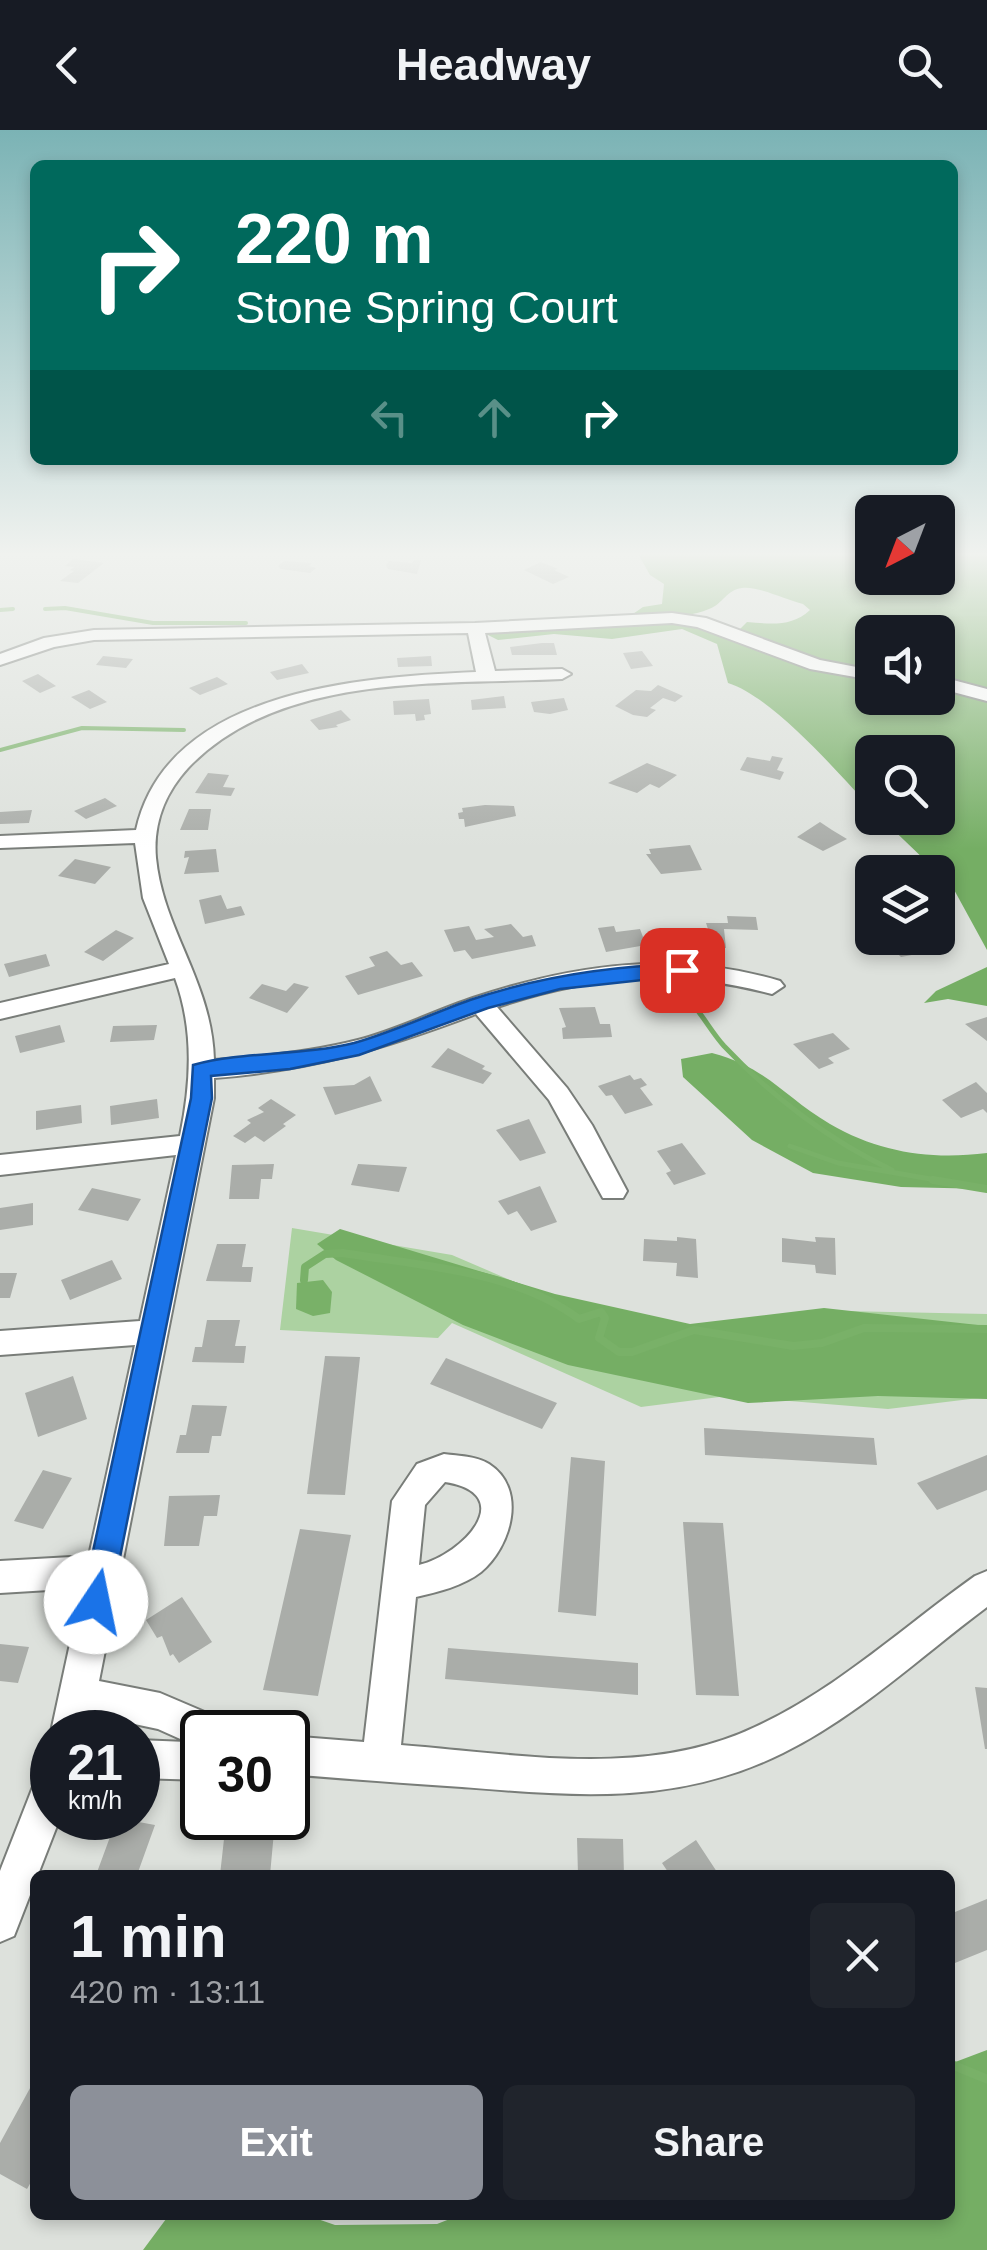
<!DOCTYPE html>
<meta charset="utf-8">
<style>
:root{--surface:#171b24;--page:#20242c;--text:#f1f3f6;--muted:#9ea1a6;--accent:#8c9099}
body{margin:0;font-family:Arial,sans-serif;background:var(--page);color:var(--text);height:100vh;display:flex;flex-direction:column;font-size:38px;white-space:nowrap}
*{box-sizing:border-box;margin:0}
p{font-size:32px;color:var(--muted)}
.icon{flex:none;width:55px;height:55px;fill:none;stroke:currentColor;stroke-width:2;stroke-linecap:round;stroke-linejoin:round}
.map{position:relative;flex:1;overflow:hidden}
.drawer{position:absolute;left:30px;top:1740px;width:925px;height:350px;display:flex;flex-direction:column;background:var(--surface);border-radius:15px;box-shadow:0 5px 15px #0003}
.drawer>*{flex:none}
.guide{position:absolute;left:30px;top:30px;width:928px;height:305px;border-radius:15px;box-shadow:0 5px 15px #0003;background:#00695c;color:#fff;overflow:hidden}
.needle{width:65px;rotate:222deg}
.fabs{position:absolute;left:855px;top:365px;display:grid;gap:20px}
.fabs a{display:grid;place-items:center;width:100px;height:100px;border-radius:15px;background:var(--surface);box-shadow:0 5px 15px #0003;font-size:50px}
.speed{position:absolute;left:30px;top:1580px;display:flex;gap:20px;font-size:50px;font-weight:700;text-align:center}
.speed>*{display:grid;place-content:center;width:130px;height:130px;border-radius:50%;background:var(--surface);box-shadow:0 5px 15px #0003;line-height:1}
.speed small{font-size:25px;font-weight:400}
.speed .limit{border:5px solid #111;border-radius:15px;background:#fff;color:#111}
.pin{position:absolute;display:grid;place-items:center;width:85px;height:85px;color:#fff;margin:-42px;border-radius:20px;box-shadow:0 5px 15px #0006}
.me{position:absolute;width:110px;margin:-55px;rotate:11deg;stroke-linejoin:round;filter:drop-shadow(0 0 8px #0008)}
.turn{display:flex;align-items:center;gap:35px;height:210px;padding:0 40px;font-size:45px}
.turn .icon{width:130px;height:130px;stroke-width:2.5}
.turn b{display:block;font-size:70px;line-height:85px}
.lanes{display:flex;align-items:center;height:95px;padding:0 40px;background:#0003;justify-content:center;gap:50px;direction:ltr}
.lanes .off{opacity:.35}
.round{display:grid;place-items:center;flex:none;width:105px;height:105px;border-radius:15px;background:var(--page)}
.headline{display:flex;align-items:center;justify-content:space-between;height:170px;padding:0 40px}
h1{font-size:60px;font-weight:600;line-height:75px}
.action{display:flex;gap:20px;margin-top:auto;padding:20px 40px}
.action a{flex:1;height:115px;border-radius:15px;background:var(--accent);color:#fff;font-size:40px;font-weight:600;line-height:115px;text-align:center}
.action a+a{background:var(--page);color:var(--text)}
header{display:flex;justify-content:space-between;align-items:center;height:130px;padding:0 40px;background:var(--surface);font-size:45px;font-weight:600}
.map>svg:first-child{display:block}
</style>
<header><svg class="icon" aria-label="back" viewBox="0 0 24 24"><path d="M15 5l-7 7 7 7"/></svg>Headway<svg class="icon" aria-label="search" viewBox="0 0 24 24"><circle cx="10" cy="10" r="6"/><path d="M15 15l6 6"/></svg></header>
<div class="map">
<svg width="987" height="2120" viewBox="0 0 987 2120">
<rect width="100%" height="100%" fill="#dde1dc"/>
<path fill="#acd2a1" d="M 292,1098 L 452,1125 L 587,1183 L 771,1206 L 843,1181 L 987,1184 L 987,1267 L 888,1279 L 727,1266 L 641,1277 L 452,1193 L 438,1208 L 280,1200 Z"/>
<path fill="#75ae64" d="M 637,422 L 872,422 L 872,448 L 938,448 L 938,422 L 987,422 L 987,561 L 938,549 L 938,502 L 872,502 L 872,542 C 829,535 776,524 740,499 L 747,492 C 771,494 792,497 810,480 L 803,474 C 786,470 759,456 742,458 C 726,460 723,474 709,479 C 685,489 656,487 630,486 L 643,477 L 662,474 L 664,454 L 650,445 Z
M 677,492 L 828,542 L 872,549 L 872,568 L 938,568 L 938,555 L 987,570 L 987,820 L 952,756 L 881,688 L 938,688 L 938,622 L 872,622 L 872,679 C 839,644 773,567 728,553 L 717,514 L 682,499 L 612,509 L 554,504 L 498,510 L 486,504 Z
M 987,837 L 987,876 L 948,869 L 924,873 L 936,861 Z
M 712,923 C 768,938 784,967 830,994 C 880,1023 932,1030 987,1023 L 987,1059 L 901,1057 L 813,1043 L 752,1010 L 683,947 L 681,929 Z
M 340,1099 L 555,1164 L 690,1194 L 824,1178 L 987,1196 L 987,1269 L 878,1266 L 748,1273 L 568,1235 L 463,1195 L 336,1130 L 317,1114 Z
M 987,1920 L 987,2120 L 143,2120 L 169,2085 L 306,2085 L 335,2095 L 437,2094 L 460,2085 L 950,2085 L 950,1934 Z"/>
<path fill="#79b168" d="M 323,1150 L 332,1162 L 330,1183 L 313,1186 L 296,1179 L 297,1153 Z"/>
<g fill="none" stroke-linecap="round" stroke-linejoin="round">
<path stroke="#79b168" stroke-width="4" d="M 686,428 L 693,422
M 855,475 L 906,485 L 987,484
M 45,479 L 65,478 L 153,493 L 246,493
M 0,480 L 13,479
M 0,620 L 82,598 L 184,600"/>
<path stroke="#79b168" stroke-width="5" d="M 680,862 C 699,877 708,898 724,916 C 771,966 830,1011 892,1040
M 790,1016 L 838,1033 L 948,1052"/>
<path stroke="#79b168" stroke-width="8" d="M 933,1050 L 987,1059
M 304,1150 L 305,1137 L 325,1124 L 343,1123 C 421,1136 514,1140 579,1189 L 601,1182 L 605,1188 L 599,1208 L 619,1222 L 632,1222 L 694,1200 L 793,1216 L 822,1213 L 864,1198 L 987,1199"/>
<path stroke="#79b168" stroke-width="9" d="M 950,1934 L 987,1949"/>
</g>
<path fill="#aaada9" d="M 73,429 L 104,433 L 78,453 L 60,451 L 74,441 L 70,440 L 74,437 L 65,436 Z
M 414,430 L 421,430 L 417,444 L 388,439 L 386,435 L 389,431 L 412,433 Z
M 284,431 L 312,433 L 309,436 L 316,438 L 310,443 L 281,439 L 278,436 Z
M 541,432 L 558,439 L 554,440 L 569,447 L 553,454 L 524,440 Z
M 542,513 L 554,513 L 557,525 L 512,525 L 510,517 Z
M 642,521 L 653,536 L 631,539 L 623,523 Z
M 103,526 L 133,529 L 126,538 L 96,535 Z
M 431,526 L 432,536 L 398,537 L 397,528 Z
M 302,534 L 309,543 L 277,550 L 270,542 Z
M 38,544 L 56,556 L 40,563 L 22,551 Z
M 217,547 L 228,554 L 200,565 L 189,558 Z
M 658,555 L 683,566 L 675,572 L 663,568 L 650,578 L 656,580 L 647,587 L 633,585 L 615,576 L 636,560 L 651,561 Z
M 89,560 L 107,572 L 90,579 L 71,567 Z
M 504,566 L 506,578 L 472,580 L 471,570 Z
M 564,568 L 568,580 L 550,584 L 534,582 L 531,572 Z
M 429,569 L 431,584 L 424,585 L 425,590 L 416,591 L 415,584 L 394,585 L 393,571 Z
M 341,580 L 351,590 L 336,595 L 338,597 L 319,600 L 310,590 Z
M 772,626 L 783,628 L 777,640 L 784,642 L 780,650 L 740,640 L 747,627 L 770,631 Z
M 647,633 L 677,645 L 659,658 L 650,654 L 637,663 L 608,653 Z
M 208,643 L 229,645 L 223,657 L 235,658 L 231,666 L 195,663 Z
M 105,668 L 117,676 L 86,689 L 74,681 Z
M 485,675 L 514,676 L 516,686 L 465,697 L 464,689 L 459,689 L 458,683 L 463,682 L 462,678 Z
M 189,679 L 211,679 L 208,700 L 180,700 Z
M 32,680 L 29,693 L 0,694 L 0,682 Z
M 820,692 L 832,700 L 847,709 L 823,721 L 797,707 Z
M 690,715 L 702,740 L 661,744 L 646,724 L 651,724 L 649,719 Z
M 216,719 L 219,742 L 184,744 L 189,727 L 184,728 L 185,721 Z
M 75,729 L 111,737 L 95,754 L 58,746 Z
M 221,765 L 227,779 L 241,776 L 245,785 L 205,794 L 199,770 Z
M 727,786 L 756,787 L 758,800 L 724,799 L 726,818 L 683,816 L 681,801 L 709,802 L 706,793 L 728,793 Z
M 511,794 L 523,807 L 532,805 L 536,816 L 472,829 L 465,820 L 454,822 L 444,800 L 469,796 L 476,810 L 494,807 L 484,799 Z
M 614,796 L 616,802 L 640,799 L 646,815 L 606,822 L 598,798 Z
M 116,800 L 134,808 L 103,831 L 84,822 Z
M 881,808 L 910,808 L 915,813 L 910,814 L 917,824 L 901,827 Z
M 387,821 L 401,835 L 412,832 L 423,846 L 358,865 L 345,846 L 375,836 L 369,827 Z
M 46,824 L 50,836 L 9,847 L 4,834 Z
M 294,853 L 309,857 L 287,883 L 249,868 L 262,854 L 286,861 Z
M 595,877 L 600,894 L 610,894 L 612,907 L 563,909 L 562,898 L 566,897 L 559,878 Z
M 987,887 L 987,911 L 965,894 Z
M 60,895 L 65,912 L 20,923 L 15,906 Z
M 157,895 L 154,910 L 110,912 L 113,896 Z
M 833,903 L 850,919 L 828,928 L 834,933 L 819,939 L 793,914 Z
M 448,918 L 485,936 L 482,939 L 492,943 L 483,954 L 431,937 Z
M 630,945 L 634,950 L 641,948 L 647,955 L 640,958 L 653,975 L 625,984 L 612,965 L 606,966 L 598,956 Z
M 370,946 L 382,971 L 335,985 L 323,957 L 354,955 Z
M 976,952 L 987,963 L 987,983 L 983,979 L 961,988 L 942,970 Z
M 157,969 L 159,988 L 111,995 L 110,976 Z
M 271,969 L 296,985 L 283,994 L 286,996 L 264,1012 L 255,1006 L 245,1013 L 233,1006 L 251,993 L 247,990 L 264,982 L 258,978 Z
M 81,975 L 82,993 L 36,1000 L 36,981 Z
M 529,989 L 546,1023 L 520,1031 L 496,1000 Z
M 682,1013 L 706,1044 L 674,1055 L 666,1043 L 671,1041 L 657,1021 Z
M 274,1034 L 272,1049 L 261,1049 L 259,1069 L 229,1069 L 232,1035 Z
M 358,1034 L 407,1037 L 399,1062 L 351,1055 Z
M 540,1056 L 557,1092 L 531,1101 L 517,1081 L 508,1085 L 498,1071 Z
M 92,1058 L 141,1069 L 128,1091 L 78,1080 Z
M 33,1073 L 33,1095 L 0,1100 L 0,1078 Z
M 677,1107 L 696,1109 L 698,1148 L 676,1146 L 677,1133 L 643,1131 L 644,1109 L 677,1111 Z
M 815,1107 L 835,1108 L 836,1145 L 816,1143 L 815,1135 L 782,1132 L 782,1108 L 816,1112 Z
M 217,1114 L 246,1114 L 242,1137 L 253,1137 L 251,1152 L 206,1151 Z
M 112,1130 L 122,1149 L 70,1170 L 61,1150 Z
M 0,1143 L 17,1143 L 10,1168 L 0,1168 Z
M 207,1190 L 240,1190 L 235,1216 L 246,1216 L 244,1233 L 192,1232 L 195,1217 L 202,1217 Z
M 325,1226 L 360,1227 L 345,1365 L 307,1364 Z
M 446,1228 L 557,1273 L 542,1299 L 430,1254 Z
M 73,1246 L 87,1289 L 38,1307 L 25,1263 Z
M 192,1275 L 227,1276 L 221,1306 L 212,1306 L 209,1323 L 176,1323 L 180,1305 L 186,1305 Z
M 704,1298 L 874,1308 L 877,1335 L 705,1325 Z
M 987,1325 L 987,1360 L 937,1380 L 917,1353 Z
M 571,1327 L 605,1331 L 596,1486 L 558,1482 Z
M 43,1340 L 72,1348 L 43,1399 L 14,1391 Z
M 220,1365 L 217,1386 L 204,1386 L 199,1416 L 164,1416 L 169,1366 Z
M 683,1392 L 723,1393 L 739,1566 L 696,1565 Z
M 300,1399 L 351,1405 L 318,1566 L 263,1560 Z
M 182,1467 L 212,1512 L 179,1533 L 173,1524 L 170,1526 L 162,1506 L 157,1508 L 146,1490 Z
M 0,1514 L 29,1517 L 18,1553 L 0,1551 Z
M 448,1518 L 638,1533 L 638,1565 L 445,1549 Z
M 975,1557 L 987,1558 L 987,1619 L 985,1619 Z
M 117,1688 L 155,1695 L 137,1745 L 96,1745 Z
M 226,1691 L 275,1691 L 270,1745 L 220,1745 Z
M 577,1708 L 623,1709 L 624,1745 L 578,1745 Z
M 696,1710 L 719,1745 L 670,1745 L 662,1733 Z
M 987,1769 L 987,1820 L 950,1835 L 950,1784 Z
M 35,1949 L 35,2045 L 27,2059 L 0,2044 L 0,2013 Z"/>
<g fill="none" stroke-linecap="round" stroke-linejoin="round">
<defs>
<path id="minor" d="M 672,483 L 706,488 L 820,530 L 872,540 L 872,550 L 810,539 L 697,497 L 672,493 L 485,503 L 495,541 L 562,539 L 571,544 L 562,549 C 441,555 279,542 188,638 C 165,663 153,694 156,728 C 163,800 212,852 214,930 C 262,927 311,922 358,910 C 397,900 434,881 473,868 C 575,834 676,820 780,851 L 784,856 L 772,864 C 674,838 593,845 497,877 L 567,958 L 592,995 L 627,1061 L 623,1068 L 603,1068 L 549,970 L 476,884 C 383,919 314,940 214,948 L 214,968 L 99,1551 L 160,1563 L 221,1589 L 227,1602 L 202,1602 L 202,1650 L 138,1648 L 138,1610 L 187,1612 L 158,1599 L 92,1585 L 88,1602 L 51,1602 L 82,1458 L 0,1463 L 0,1431 L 89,1426 L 135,1215 L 0,1225 L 0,1201 L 140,1191 L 176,1025 L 0,1045 L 0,1025 L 180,1006 C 191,953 194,900 175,848 L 0,889 L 0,873 L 169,834 L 143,768 L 135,713 L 0,718 L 0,706 L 136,700 C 167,560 361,547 476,542 L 468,503 L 94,510 L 54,517 L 0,535 L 0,524 L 44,508 L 94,500 L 475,493 Z
M 938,546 L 987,559 L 987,571 L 938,558 Z
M 444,1324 C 459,1326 476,1326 489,1334 C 528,1359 511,1417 481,1442 C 463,1456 438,1462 416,1467 L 401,1615 C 517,1624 646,1649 755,1597 C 836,1560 903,1497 975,1446 L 987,1441 L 987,1477 C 920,1527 858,1586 783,1623 C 676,1676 576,1666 462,1657 C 404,1653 346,1649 288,1644 L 288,1606 L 364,1612 L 392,1371 L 417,1334 ZM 445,1352 C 519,1364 464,1424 419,1435 L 425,1375 Z
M 52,1639 L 52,1688 L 60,1688 L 14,1806 L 0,1812 L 0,1741 L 38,1644 Z"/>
</defs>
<use href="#minor" stroke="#797d79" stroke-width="4"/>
<use href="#minor" fill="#fff" fill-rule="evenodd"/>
</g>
<linearGradient id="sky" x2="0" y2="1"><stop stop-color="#7bb3b5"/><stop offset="0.59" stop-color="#f0f2ef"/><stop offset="1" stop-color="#f0f2ef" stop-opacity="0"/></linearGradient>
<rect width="987" height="719" fill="url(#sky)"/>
<path fill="#1a73e8" stroke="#114b97" stroke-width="2.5" d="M 682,834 L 689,836 L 689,845 L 560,859 L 488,878 L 359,925 L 290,939 L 211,946 L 212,968 L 111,1472 L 106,1481 L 96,1485 L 86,1481 L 82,1472 L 191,968 L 193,935 C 244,921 302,926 354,913 C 393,902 431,884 470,870 C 538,847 610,836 682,834 Z"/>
</svg>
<div class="fabs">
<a><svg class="needle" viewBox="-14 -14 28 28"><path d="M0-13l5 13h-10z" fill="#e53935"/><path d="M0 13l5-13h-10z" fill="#9ea1a6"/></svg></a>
<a><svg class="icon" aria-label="sound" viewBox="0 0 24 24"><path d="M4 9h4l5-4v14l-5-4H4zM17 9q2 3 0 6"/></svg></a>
<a><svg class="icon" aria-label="search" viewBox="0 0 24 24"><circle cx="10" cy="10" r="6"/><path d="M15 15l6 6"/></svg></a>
<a><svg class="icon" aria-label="layers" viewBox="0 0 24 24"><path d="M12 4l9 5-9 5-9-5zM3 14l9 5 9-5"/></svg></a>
</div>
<div class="speed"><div>21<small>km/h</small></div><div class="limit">30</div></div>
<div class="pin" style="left:682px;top:840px;background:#d93025"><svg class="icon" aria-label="arrive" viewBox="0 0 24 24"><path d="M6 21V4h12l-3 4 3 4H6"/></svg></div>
<svg class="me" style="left:96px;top:1472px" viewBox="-20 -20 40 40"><circle r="19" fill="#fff"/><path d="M0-13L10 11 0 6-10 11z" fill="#1a73e8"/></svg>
<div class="guide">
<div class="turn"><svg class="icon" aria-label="right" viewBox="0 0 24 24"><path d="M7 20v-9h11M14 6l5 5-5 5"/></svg><div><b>220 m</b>Stone Spring Court</div></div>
<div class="lanes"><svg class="icon off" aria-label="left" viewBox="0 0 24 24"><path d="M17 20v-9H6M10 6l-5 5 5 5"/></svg><svg class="icon off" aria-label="ahead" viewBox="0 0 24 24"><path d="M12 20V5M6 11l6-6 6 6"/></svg><svg class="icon" aria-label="right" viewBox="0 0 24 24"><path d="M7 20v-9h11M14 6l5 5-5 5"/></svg></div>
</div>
<section class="drawer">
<div class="headline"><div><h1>1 min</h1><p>420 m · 13:11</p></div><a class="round"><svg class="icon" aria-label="close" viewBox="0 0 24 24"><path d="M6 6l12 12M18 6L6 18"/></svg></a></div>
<div class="action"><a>Exit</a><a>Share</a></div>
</section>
</div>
